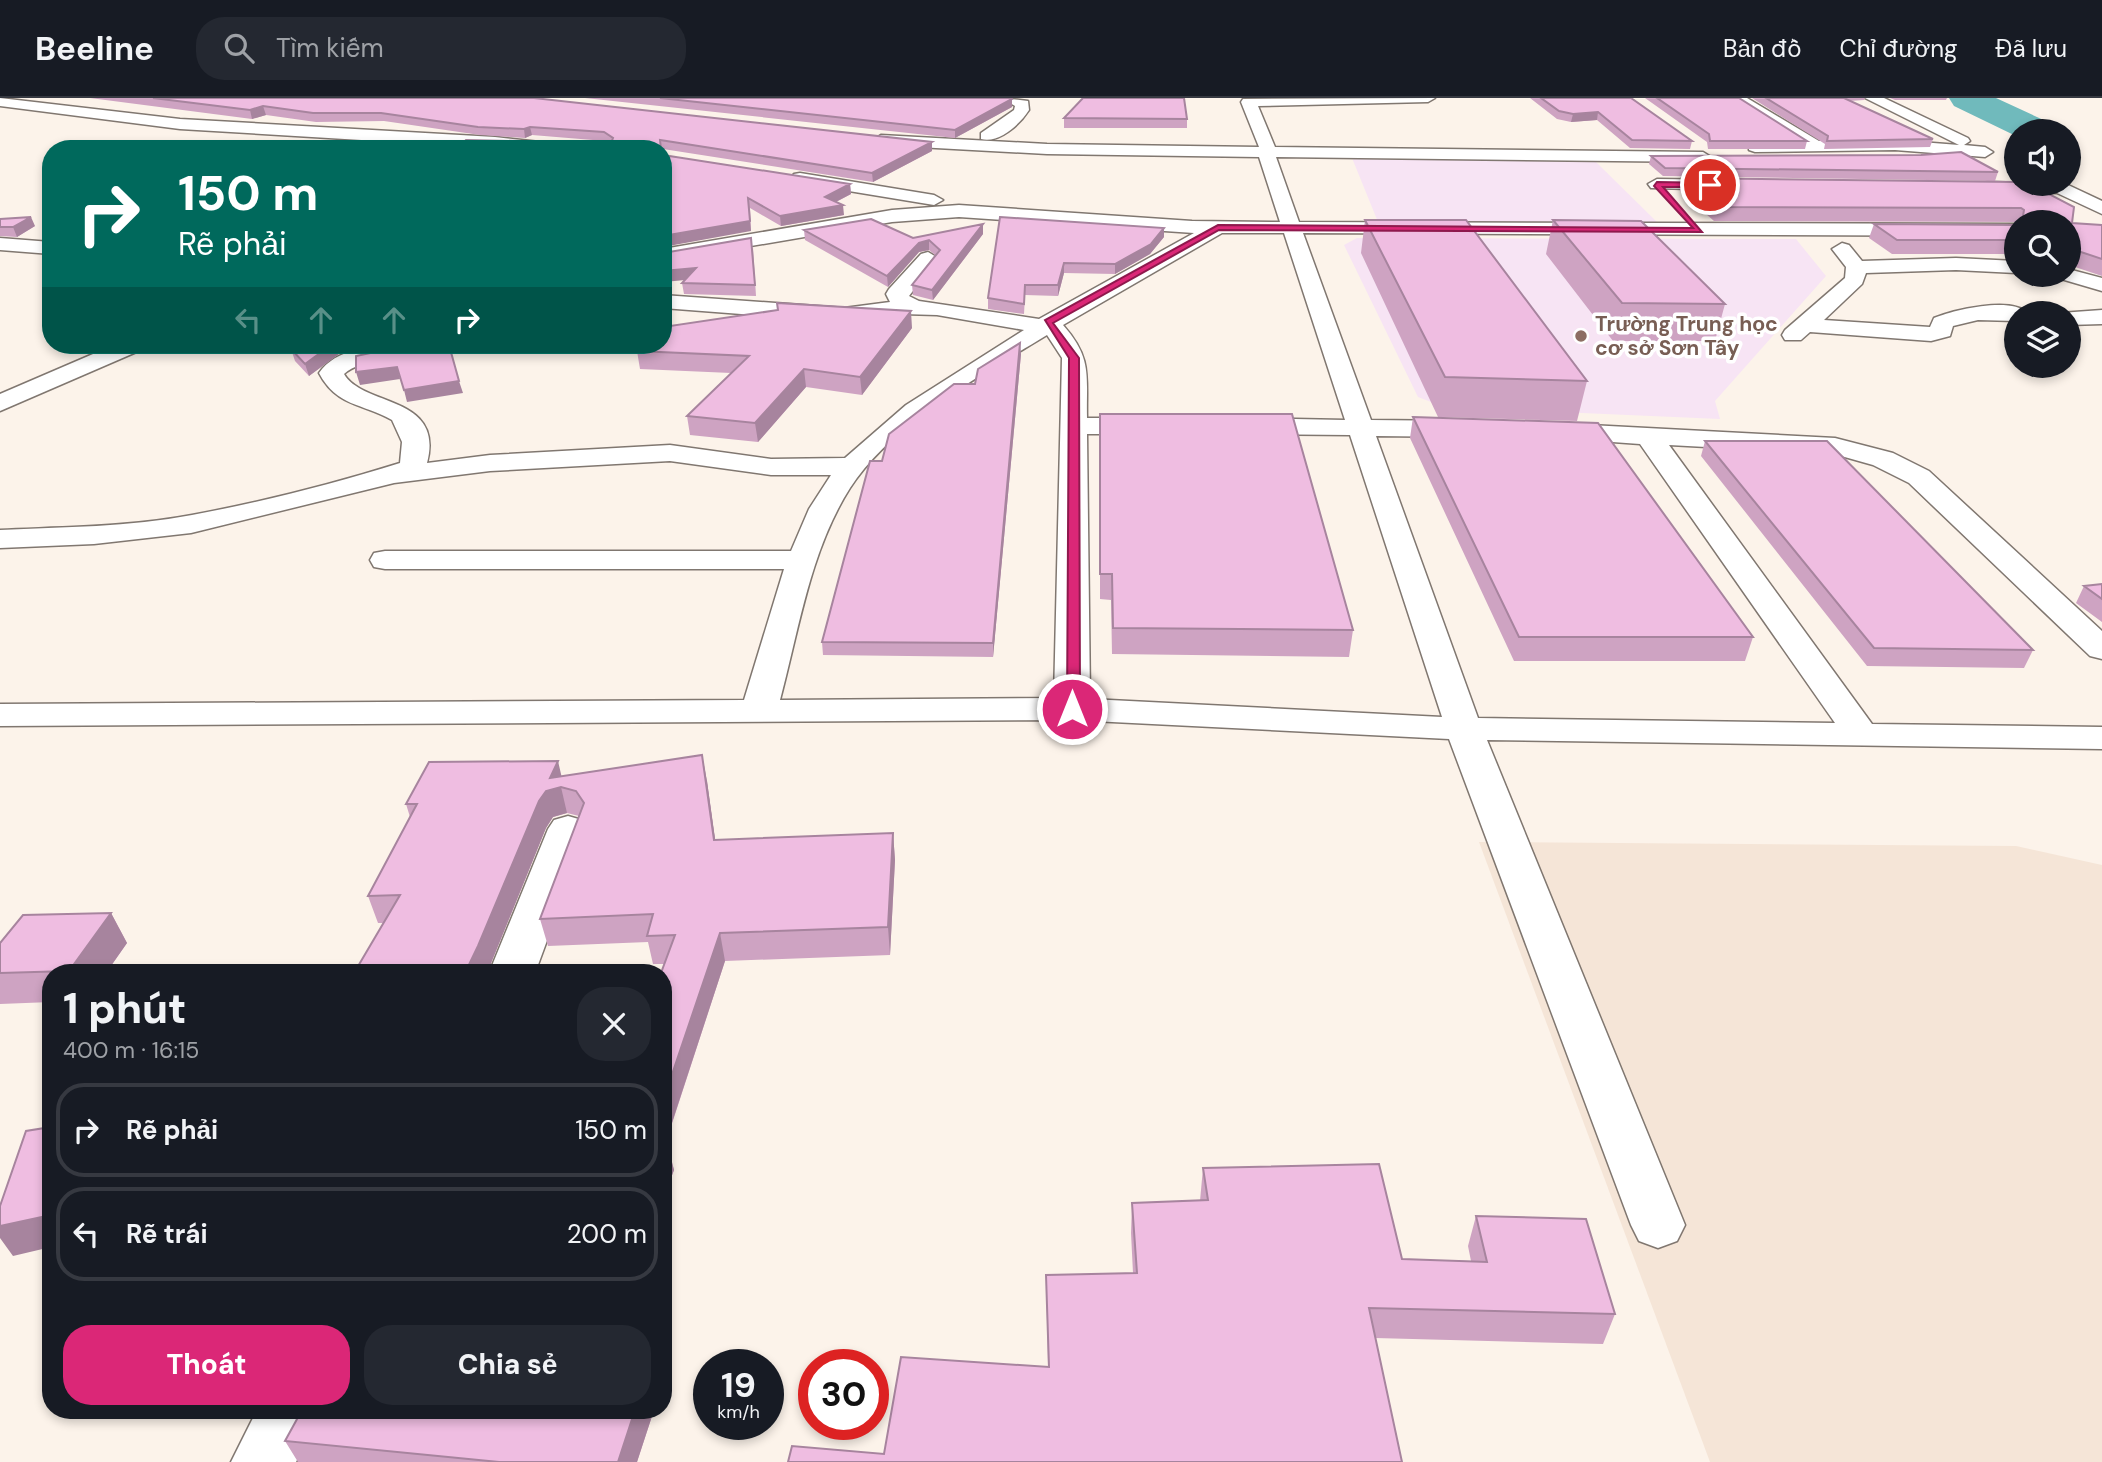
<!DOCTYPE html>
<html lang="vi">
<meta charset="utf-8">
<style>
:root{--surface:#171b24;--page:#242831;--text:#f1f3f6;--muted:#9ea1a6;--line:#363941;--accent:#db2777}
body{margin:0;font-family:"DM Sans",sans-serif;background:var(--page);color:var(--text);height:100vh;display:flex;flex-direction:column;font-size:26px;white-space:nowrap}
*{box-sizing:border-box;margin:0}
p{font-size:23px;color:var(--muted)}
.icon{flex:none;width:38px;height:38px;fill:none;stroke:currentColor;stroke-width:2;stroke-linecap:round;stroke-linejoin:round}
.map{position:relative;flex:1;overflow:hidden}
.details{position:absolute;left:42px;top:866px;width:630px;height:455px;display:flex;flex-direction:column;background:var(--surface);border-radius:28px;box-shadow:0 4px 10px #0003}
.details>*{flex:none}
.banner{position:absolute;left:42px;top:42px;width:630px;height:214px;border-radius:28px;box-shadow:0 4px 10px #0003;background:#00695c;color:#fff;overflow:hidden}
.buttons{position:absolute;left:2004px;top:21px;display:grid;gap:14px}
.buttons a{display:grid;place-items:center;width:77px;height:77px;border-radius:50%;background:var(--surface);box-shadow:0 4px 10px #0003;font-size:35px}
.speed{position:absolute;left:693px;top:1251px;display:flex;gap:14px;font-size:35px;font-weight:700;text-align:center}
.speed>*{display:grid;place-content:center;width:91px;height:91px;border-radius:50%;background:var(--surface);box-shadow:0 4px 10px #0003;line-height:1}
.speed small{font-size:18px;font-weight:400}
.speed .limit{border:10px solid #d22;background:#fff;color:#111}
.pin{position:absolute;display:grid;place-items:center;width:60px;height:60px;color:#fff;margin:-30px;border:4px solid #fff;border-radius:50%;box-shadow:0 2px 7px #0007}
.me{position:absolute;width:77px;margin:-38px;rotate:0deg;stroke-linejoin:round;filter:drop-shadow(0 0 5px #0008)}
.turn{display:flex;align-items:center;gap:24px;height:147px;padding:0 21px;font-size:32px}
.turn .icon{width:91px;height:91px;stroke-width:2.5}
.turn b{display:block;font-size:49px;line-height:60px}
.lanes{display:flex;align-items:center;height:66px;padding:0 21px;background:#0003;justify-content:center;gap:35px;direction:ltr}
.lanes .off{opacity:.35}
.round{display:grid;place-items:center;flex:none;width:74px;height:74px;border-radius:28px;background:var(--page)}
.headline{display:flex;align-items:center;justify-content:space-between;height:119px;padding:0 21px}
h1{font-size:42px;font-weight:800;line-height:52px}
.button{display:flex;gap:14px;margin-top:auto;padding:14px 21px}
.button a{flex:1;height:80px;border-radius:28px;background:var(--accent);color:#fff;font-size:28px;font-weight:800;line-height:80px;text-align:center}
.button a+a{background:var(--page);color:var(--text)}
ul{padding:0;list-style:none}
li{display:flex;align-items:center;gap:21px;height:94px;margin:0 14px 10px;padding:0 7px;border:4px solid var(--line);border-radius:28px}
li div{flex:1}
li b{display:block;font-size:26px}
li em{font-style:normal}
header{display:flex;align-items:center;gap:42px;box-sizing:border-box;height:98px;padding:0 35px;background:var(--surface);border-bottom:2px solid var(--line)}
header strong{font-size:33px}
nav{display:flex;gap:38px;margin-inline-start:auto;font-size:24px}
.search{width:490px;height:63px;background:var(--page);display:flex;align-items:center;gap:18px;box-sizing:border-box;padding:0 24px;border-radius:28px;color:var(--muted);font-size:26px}
.map>svg:first-child{display:block}
</style>
<header>
<strong>Beeline</strong>
<div class="search"><svg class="icon" aria-label="search" viewBox="0 0 24 24"><circle cx="10" cy="10" r="6"/><path d="M15 15l6 6"/></svg>Tìm kiếm</div>
<nav><a>Bản đồ</a><a>Chỉ đường</a><a>Đã lưu</a></nav>
</header>
<div class="map">
<svg width="2102" height="1364" viewBox="0 0 2102 1364">
<rect width="100%" height="100%" fill="#fcf3ea"/>
<path fill="#f5e5d7" d="M 1479,744 L 2016,748 L 2102,767 L 2102,1364 L 1710,1364 Z"/>
<path fill="#f7e4f4" d="M 1352,60 L 1596,64 L 1659,126 L 1378,124 Z
M 1357,140 L 1796,141 L 1826,178 L 1715,303 L 1720,321 L 1444,309 L 1418,299 L 1344,147 Z"/>
<g fill="none" stroke-linecap="round" stroke-linejoin="round">
<path fill="#70babc" fill-rule="evenodd" d="M 1949,0 L 1996,0 L 2050,25 L 2055,33 L 2016,33 L 2016,38 L 1954,8 Z"/>
<defs>
<path id="minor" d="M 0,0 L 180,21 L 495,39 L 558,46 L 566,51 L 512,51 L 180,31 L 0,8 Z
M 1002,0 L 1028,3 L 1029,12 C 1020,26 999,46 981,41 L 981,35 L 1014,12 L 1015,8 Z
M 1435,0 L 1428,4 L 1258,8 L 1275,49 L 1703,54 L 1711,59 L 1703,64 L 1276,59 L 1299,124 L 2016,126 L 2016,138 L 1303,135 L 1371,322 L 1464,323 L 1473,325 L 1477,331 L 1473,337 L 1464,339 L 1376,338 L 1478,620 L 1835,625 L 1640,346 L 1543,339 L 1539,333 L 1543,327 L 1552,325 L 1835,340 L 1893,355 L 1929,373 L 2102,533 L 2102,561 L 2090,558 L 1909,385 L 1873,367 L 1834,356 L 1669,347 L 1872,626 L 2102,629 L 2102,651 L 1487,642 L 1685,1127 L 1677,1143 L 1658,1150 L 1639,1143 L 1631,1127 L 1449,641 L 1072,622 L 0,628 L 0,606 L 744,602 L 784,471 L 385,471 L 374,469 L 370,462 L 374,455 L 385,453 L 791,453 L 809,411 L 831,377 L 771,377 L 670,363 L 490,373 L 394,385 L 191,435 L 94,446 L 0,450 L 0,432 C 64,429 129,429 192,417 C 262,404 333,386 400,365 L 402,344 L 392,322 C 362,305 337,309 319,275 C 338,247 385,246 416,247 C 400,270 363,258 344,276 C 363,309 445,297 427,365 L 490,357 L 670,347 L 771,361 L 845,360 L 906,307 L 1024,232 L 937,217 L 902,216 L 844,224 L 663,210 L 663,197 L 844,210 L 890,204 L 886,196 L 889,191 L 921,156 L 928,154 L 938,160 L 909,198 L 919,203 L 1039,221 L 1194,135 L 959,119 L 892,124 L 663,163 L 663,151 L 892,112 L 959,107 L 1192,123 L 1280,124 L 1259,59 L 1047,56 L 881,47 L 873,42 L 881,37 L 1047,46 L 1259,49 L 1241,4 L 1243,1 ZM 1222,135 L 1284,135 L 1345,322 L 1244,320 L 1235,322 L 1231,328 L 1235,334 L 1244,336 L 1350,337 L 1442,619 L 1090,601 L 1087,336 L 1152,336 L 1161,334 L 1165,328 L 1161,322 L 1152,320 L 1087,320 C 1086,278 1093,261 1063,227 ZM 1047,237 L 1062,260 L 1054,600 L 780,602 C 799,531 810,453 850,390 C 891,326 983,276 1047,237 Z
M 1730,0 L 1747,0 L 1819,43 L 1895,42 L 1959,47 L 1865,0 L 1884,0 L 1968,40 L 1970,43 L 1964,47 L 1985,49 L 1993,54 L 1985,59 L 1895,52 L 1755,54 L 1749,52 L 1749,46 L 1797,44 Z
M 800,75 L 934,97 L 943,102 L 934,107 L 794,84 L 791,80 L 794,76 Z
M 1657,81 L 1735,82 L 1744,87 L 1735,92 L 1651,90 L 1648,86 Z
M 1988,84 L 2066,86 L 2102,103 L 2102,116 L 2057,95 L 1982,93 L 1979,89 L 1982,85 Z
M 0,140 L 51,144 L 51,156 L 0,152 Z
M 1842,145 L 1849,147 L 1862,163 L 1956,160 L 2016,163 L 2016,175 L 1956,172 L 1866,175 L 1862,186 L 1824,222 L 1930,229 L 1934,220 C 1953,212 2012,198 2027,215 L 2016,215 L 2016,223 L 1978,222 L 1953,228 L 1950,238 L 1931,243 L 1810,234 L 1801,242 L 1785,242 L 1782,237 L 1785,232 L 1845,180 L 1846,169 L 1832,151 Z
M 2068,171 L 2102,180 L 2102,193 L 2061,181 L 2058,177 L 2068,177 Z
M 2102,212 L 2102,226 L 2068,227 L 2068,215 L 2060,215 Z
M 114,247 L 145,247 L 141,252 L 0,313 L 0,296 Z
M 568,718 L 582,722 L 588,731 L 535,875 L 489,875 L 548,731 L 554,722 Z
M 257,1312 L 321,1312 L 296,1364 L 231,1364 Z"/>
</defs>
<use href="#minor" stroke="#807770" stroke-width="3"/>
<use href="#minor" fill="#fff" fill-rule="evenodd"/>
</g>
<path fill="#cea3c2" d="M 90,0 L 534,0 L 932,44 L 932,53 L 873,84 L 663,51 L 457,51 L 607,44 L 605,43 L 532,37 L 525,40 L 480,37 L 384,23 L 316,24 L 266,17 L 252,21 Z
M 585,0 L 1011,0 L 1012,1 L 1012,9 L 955,40 Z
M 1530,0 L 1631,0 L 1692,43 L 1690,51 L 1630,50 L 1597,22 L 1571,24 L 1557,21 Z
M 1645,0 L 1739,0 L 1807,43 L 1805,51 L 1708,51 L 1707,44 Z
M 1752,0 L 1865,0 L 1864,2 L 1849,3 L 1933,41 L 1930,49 L 1824,51 L 1825,46 Z
M 1890,0 L 1947,0 L 1946,2 L 1895,2 Z
M 1064,20 L 1187,21 L 1187,30 L 1064,30 Z
M 663,57 L 850,86 L 851,96 L 836,104 L 844,117 L 781,128 L 750,110 L 751,133 Z
M 1651,58 L 1998,74 L 1995,83 L 1663,78 L 1649,66 Z
M 1683,80 L 2016,84 L 2072,125 L 2102,127 L 2102,178 L 2075,169 L 2068,169 L 2068,124 L 1714,123 L 1680,93 Z
M 1000,119 L 1164,130 L 1164,139 L 1150,156 L 1115,176 L 1064,175 L 1058,198 L 1025,197 L 1024,216 L 988,211 L 988,200 Z
M 0,121 L 35,128 L 17,139 L 0,138 Z
M 1365,122 L 1587,283 L 1577,323 L 1438,319 L 1361,155 Z
M 1553,122 L 1725,206 L 1715,243 L 1613,243 L 1546,156 Z
M 983,126 L 983,136 L 933,202 L 913,197 L 912,187 L 935,157 L 929,152 L 919,154 L 888,189 L 805,142 L 804,132 L 913,140 Z
M 1874,126 L 2016,127 L 2016,156 L 1892,156 L 1869,140 Z
M 753,150 L 756,198 L 684,196 L 682,185 L 684,182 Z
M 912,230 L 862,297 L 806,289 L 758,344 L 690,337 L 687,318 L 731,275 L 640,271 L 637,253 Z
M 295,247 L 351,247 L 309,278 L 295,263 L 291,251 Z
M 1021,256 L 993,559 L 823,557 L 822,544 L 882,363 L 975,286 Z
M 1413,319 L 1753,539 L 1745,563 L 1514,563 L 1410,340 Z
M 1100,339 L 1353,532 L 1349,559 L 1112,556 L 1111,502 L 1100,501 Z
M 1705,343 L 2033,552 L 2024,570 L 1867,568 L 1701,358 Z
M 2102,486 L 2102,524 L 2076,505 L 2084,488 Z
M 562,678 L 707,683 L 715,742 L 893,735 L 895,762 L 890,857 L 725,863 L 666,1044 L 674,1072 L 663,1101 L 664,866 L 653,866 L 648,844 L 548,848 L 540,821 L 579,718 L 567,715 L 553,719 L 546,730 L 487,875 L 354,875 L 384,825 L 378,825 L 368,798 L 410,719 L 406,706 Z
M 111,815 L 127,845 L 106,875 L 51,875 L 51,904 L 0,906 L 0,845 Z
M 1203,1070 L 1402,1161 L 1471,1163 L 1468,1148 L 1476,1118 L 1615,1216 L 1603,1246 L 1375,1240 L 884,1356 L 1048,1269 L 1046,1177 L 1133,1175 L 1131,1135 L 1132,1105 L 1200,1103 Z
M 302,1312 L 654,1312 L 637,1364 L 298,1364 L 285,1343 Z"/>
<path fill="#a7849e" d="M 1012,1 L 1012,9 L 955,40 L 955,32 Z
M 263,8 L 266,17 L 252,21 L 250,12 Z
M 1598,14 L 1597,22 L 1571,24 L 1573,16 Z
M 530,29 L 532,37 L 525,40 L 524,31 Z
M 932,44 L 932,53 L 873,84 L 872,75 Z
M 850,86 L 851,96 L 826,109 L 825,99 Z
M 748,100 L 751,133 L 663,149 L 663,138 Z
M 843,107 L 844,117 L 781,128 L 780,118 Z
M 31,119 L 35,128 L 17,139 L 13,129 Z
M 983,126 L 983,136 L 933,202 L 932,192 Z
M 1164,130 L 1164,139 L 1150,156 L 1115,176 L 1115,166 Z
M 929,142 L 929,152 L 919,154 L 888,189 L 887,178 L 919,145 Z
M 1064,165 L 1064,175 L 1058,198 L 1058,187 Z
M 696,170 L 697,181 L 663,184 L 663,173 Z
M 911,213 L 912,230 L 862,297 L 860,279 Z
M 1020,245 L 1021,256 L 993,559 L 993,545 Z
M 331,247 L 351,247 L 309,278 L 305,266 Z
M 359,247 L 382,247 L 360,248 Z
M 397,269 L 400,281 L 360,287 L 356,274 Z
M 804,271 L 806,289 L 758,344 L 755,325 Z
M 459,283 L 463,295 L 407,304 L 404,292 Z
M 702,657 L 707,683 L 719,769 L 714,742 Z
M 558,663 L 564,689 L 561,689 L 567,715 L 553,719 L 546,730 L 487,875 L 465,875 L 539,703 Z
M 893,735 L 895,762 L 890,857 L 888,829 Z
M 111,815 L 127,845 L 106,875 L 70,875 L 69,873 Z
M 720,835 L 725,863 L 663,1052 L 663,1003 Z
M 667,1044 L 674,1072 L 663,1101 L 663,1054 Z
M 51,1117 L 51,1149 L 13,1158 L 0,1140 L 0,1128 Z
M 635,1312 L 654,1312 L 637,1364 L 618,1364 Z"/>
<path fill="#efbde1" stroke="#a7849e" stroke-width="2" d="M 153,0 L 534,0 L 932,44 L 872,75 L 660,42 L 661,51 L 457,51 L 466,42 L 611,45 L 613,40 L 604,34 L 530,29 L 524,31 L 478,29 L 381,15 L 313,15 L 263,8 L 250,12 Z
M 660,0 L 1011,0 L 1012,1 L 955,32 Z
M 1083,0 L 1184,0 L 1187,21 L 1064,20 Z
M 1541,0 L 1631,0 L 1692,43 L 1632,42 L 1598,14 L 1573,16 L 1559,13 Z
M 1657,0 L 1739,0 L 1807,43 L 1710,43 L 1709,36 Z
M 1766,0 L 1844,0 L 1933,41 L 1827,43 L 1828,38 Z
M 1961,54 L 1998,74 L 1665,70 L 1651,58 L 1921,57 Z
M 663,57 L 850,86 L 825,99 L 843,107 L 780,118 L 748,100 L 750,123 L 663,138 Z
M 1683,80 L 2016,84 L 2016,86 L 2030,86 L 2074,109 L 2072,125 L 2102,127 L 2102,161 L 2081,154 L 2068,154 L 2068,124 L 2022,124 L 2024,112 L 2021,110 L 1718,109 Z
M 31,119 L 13,129 L 0,129 L 0,121 Z
M 1000,119 L 1164,130 L 1151,146 L 1115,166 L 1064,165 L 1058,187 L 1025,187 L 1024,206 L 988,200 Z
M 871,121 L 913,140 L 983,126 L 932,192 L 912,187 L 940,152 L 929,142 L 919,145 L 887,178 L 804,132 Z
M 1365,122 L 1466,122 L 1587,283 L 1445,279 Z
M 1553,122 L 1641,123 L 1725,206 L 1622,205 Z
M 1874,126 L 2016,127 L 2016,142 L 1897,142 Z
M 751,140 L 755,187 L 682,185 L 696,170 L 663,173 L 663,155 Z
M 777,205 L 911,213 L 860,279 L 804,271 L 755,325 L 687,318 L 749,258 L 637,253 L 636,247 L 663,247 L 663,229 L 778,212 Z
M 1020,245 L 993,545 L 822,544 L 870,363 L 882,363 L 889,336 L 954,286 L 975,286 L 978,271 Z
M 295,247 L 331,247 L 305,266 L 291,251 Z
M 402,247 L 449,247 L 459,283 L 404,292 L 397,269 L 356,274 L 356,258 L 399,249 Z
M 1100,316 L 1292,316 L 1353,532 L 1113,530 L 1112,476 L 1100,476 Z
M 1413,319 L 1598,325 L 1753,539 L 1519,539 Z
M 1705,343 L 1827,343 L 2033,552 L 1874,550 Z
M 2102,486 L 2102,501 L 2084,488 Z
M 702,657 L 714,742 L 893,735 L 888,829 L 720,835 L 663,1003 L 663,875 L 661,875 L 675,837 L 647,838 L 653,816 L 540,821 L 584,705 L 576,693 L 561,689 L 546,693 L 539,703 L 478,848 L 465,875 L 354,875 L 400,797 L 368,798 L 417,706 L 406,706 L 429,664 L 558,663 L 550,680 Z
M 111,815 L 69,873 L 0,875 L 0,845 L 23,817 Z
M 51,1029 L 51,1117 L 0,1128 L 0,1108 L 26,1033 Z
M 663,1044 L 667,1044 L 663,1054 Z
M 1379,1066 L 1402,1161 L 1487,1164 L 1476,1118 L 1586,1121 L 1615,1216 L 1369,1210 L 1402,1364 L 788,1364 L 792,1348 L 884,1356 L 901,1259 L 1049,1269 L 1046,1177 L 1137,1175 L 1132,1105 L 1208,1102 L 1203,1070 Z
M 302,1312 L 635,1312 L 618,1364 L 499,1364 L 285,1343 Z"/>
<path fill="#db2777" stroke="#8e194d" stroke-width="2" d="M 1657,84 L 1713,85 L 1710,89 L 1663,89 L 1702,134 L 1219,132 L 1053,225 L 1079,260 L 1080,611 L 1077,615 L 1067,615 L 1069,260 L 1045,222 L 1218,127 L 1693,130 L 1654,88 Z"/>
<circle fill="#8d6e63" stroke="#fff" stroke-width="2.5" cx="1581" cy="238" r="7"/>
<g text-anchor="middle" stroke-width="7" stroke-linejoin="round" paint-order="stroke">
<g font-size="21" font-weight="bold" fill="#785e54" stroke="#fff" text-anchor="start">
<text x="1595" y="233">Trường Trung học<tspan x="1595" dy="24">cơ sở Sơn Tây</tspan></text>
</g>
</g>
</svg>
<div class="buttons">
<a><svg class="icon" aria-label="sound" viewBox="0 0 24 24"><path d="M4 9h4l5-4v14l-5-4H4zM17 9q2 3 0 6"/></svg></a>
<a><svg class="icon" aria-label="search" viewBox="0 0 24 24"><circle cx="10" cy="10" r="6"/><path d="M15 15l6 6"/></svg></a>
<a><svg class="icon" aria-label="layers" viewBox="0 0 24 24"><path d="M12 4l9 5-9 5-9-5zM3 14l9 5 9-5"/></svg></a>
</div>
<div class="speed"><div>19<small>km/h</small></div><div class="limit">30</div></div>
<div class="pin" style="left:1710px;top:87px;background:#d93025"><svg class="icon" aria-label="arrive" viewBox="0 0 24 24"><path d="M6 21V4h12l-3 4 3 4H6"/></svg></div>
<svg class="me" style="left:1072px;top:611px" viewBox="-20 -20 40 40"><circle r="17" fill="#db2777" stroke="#fff" stroke-width="3"/><path d="M0-11L8 9 0 5-8 9z" fill="#fff"/></svg>
<div class="banner">
<div class="turn"><svg class="icon" aria-label="right" viewBox="0 0 24 24"><path d="M7 20v-9h11M14 6l5 5-5 5"/></svg><div><b>150 m</b>Rẽ phải</div></div>
<div class="lanes"><svg class="icon off" aria-label="left" viewBox="0 0 24 24"><path d="M17 20v-9H6M10 6l-5 5 5 5"/></svg><svg class="icon off" aria-label="ahead" viewBox="0 0 24 24"><path d="M12 20V5M6 11l6-6 6 6"/></svg><svg class="icon off" aria-label="ahead" viewBox="0 0 24 24"><path d="M12 20V5M6 11l6-6 6 6"/></svg><svg class="icon" aria-label="right" viewBox="0 0 24 24"><path d="M7 20v-9h11M14 6l5 5-5 5"/></svg></div>
</div>
<section class="details">
<div class="headline"><div><h1>1 phút</h1><p>400 m · 16:15</p></div><a class="round"><svg class="icon" aria-label="close" viewBox="0 0 24 24"><path d="M6 6l12 12M18 6L6 18"/></svg></a></div>
<ul>
<li><svg class="icon" aria-label="right" viewBox="0 0 24 24"><path d="M7 20v-9h11M14 6l5 5-5 5"/></svg><div><b>Rẽ phải</b></div><em>150 m</em></li>
<li><svg class="icon" aria-label="left" viewBox="0 0 24 24"><path d="M17 20v-9H6M10 6l-5 5 5 5"/></svg><div><b>Rẽ trái</b></div><em>200 m</em></li>
</ul>
<div class="button"><a>Thoát</a><a>Chia sẻ</a></div>
</section>
</div>
